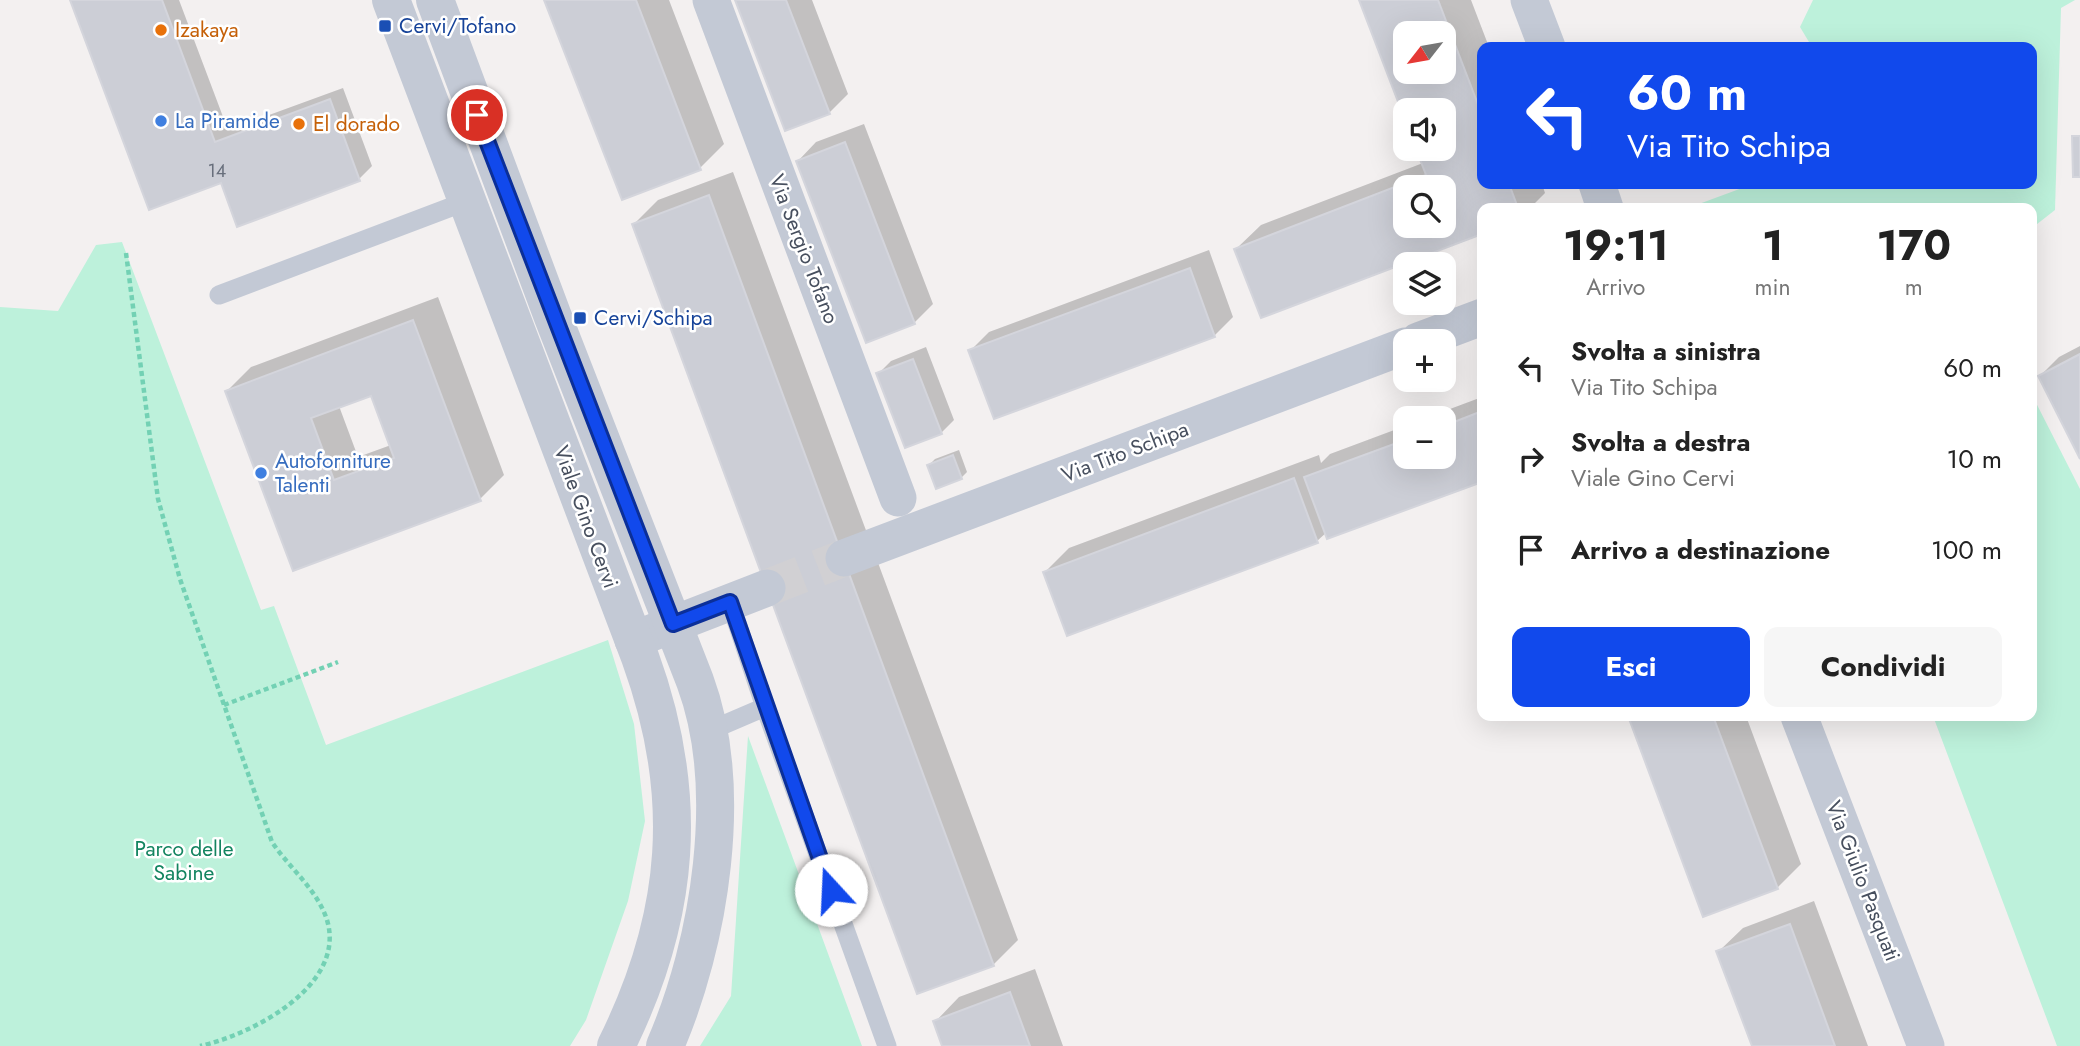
<!DOCTYPE html>
<html lang="it">
<meta charset="utf-8">
<style>
:root{--surface:#fff;--page:#f6f6f6;--text:#222;--muted:#767676;--accent:#1149ec}
body{margin:0;font-family:Jost,sans-serif;background:var(--page);color:var(--text);height:100vh;display:flex;flex-direction:column;font-size:26px;white-space:nowrap}
*{box-sizing:border-box;margin:0}
p{font-size:23px;color:var(--muted)}
.icon{flex:none;width:38px;height:38px;fill:none;stroke:currentColor;stroke-width:2;stroke-linecap:round;stroke-linejoin:round}
.map{position:relative;flex:1;overflow:hidden}
.panel{position:absolute;left:1477px;top:203px;width:560px;height:518px;display:flex;flex-direction:column;background:var(--surface);border-radius:14px;box-shadow:0 7px 28px #0002}
.panel>*{flex:none}
.banner{position:absolute;left:1477px;top:42px;width:560px;height:147px;border-radius:14px;box-shadow:0 7px 28px #0002;background:#1149ec;color:#fff;overflow:hidden}
.needle{width:46px;rotate:239deg}
.fabs{position:absolute;left:1393px;top:21px;display:grid;gap:14px}
.fabs a{display:grid;place-items:center;width:63px;height:63px;border-radius:14px;background:var(--surface);box-shadow:0 7px 28px #0002;font-size:35px}
.pin{position:absolute;display:grid;place-items:center;width:60px;height:60px;color:#fff;margin:-30px;border:4px solid #fff;border-radius:50%;box-shadow:0 2px 7px #0007}
.me{position:absolute;width:77px;margin:-38px;rotate:340deg;stroke-linejoin:round;filter:drop-shadow(0 0 5px #0008)}
.turn{display:flex;align-items:center;gap:24px;height:147px;padding:0 35px;font-size:32px}
.turn .icon{width:91px;height:91px;stroke-width:2.5}
.turn b{display:block;font-size:49px;line-height:60px}
.eta{display:flex;justify-content:space-evenly;align-items:center;height:119px;text-align:center}
.eta b{font-size:42px;font-weight:700;line-height:49px}
.primary-button{display:flex;gap:14px;margin-top:auto;padding:14px 35px}
.primary-button a{flex:1;height:80px;border-radius:14px;background:var(--accent);color:#fff;font-size:28px;font-weight:700;line-height:80px;text-align:center}
.primary-button a+a{background:var(--page);color:var(--text)}
ul{padding:0;list-style:none}
li{display:flex;align-items:center;gap:21px;height:91px;padding:0 35px}
li div{flex:1}
li b{display:block;font-size:26px}
li em{font-style:normal}
.map>svg:first-child{display:block}
</style>
<div class="map">
<svg width="2080" height="1046" viewBox="0 0 2080 1046">
<rect width="100%" height="100%" fill="#f3f0f0"/>
<path fill="#bdf1db" d="M 1813,0 L 2075,0 L 2061,8 L 2055,210 L 2032,228 L 2032,208 L 1688,208 L 1753,184 L 2032,184 L 2032,47 L 1812,47 L 1800,27 Z
M 122,242 L 261,610 L 274,606 L 326,745 L 608,640 L 634,724 L 645,821 L 628,901 L 586,1020 L 570,1046 L 0,1046 L 0,307 L 58,311 L 96,245 Z
M 2032,395 L 2080,489 L 2080,1046 L 2057,1046 L 1933,716 L 2032,716 Z
M 748,736 L 862,1046 L 700,1046 L 731,996 Z"/>
<path fill="#0003" fill-rule="evenodd" d="M 72,0 L 179,0 L 228,130 L 343,88 L 372,166 L 359,179 L 222,181 Z
M 546,0 L 669,0 L 724,144 L 700,168 Z
M 736,0 L 812,0 L 848,94 L 829,113 Z
M 1361,0 L 1471,0 L 1489,47 L 1482,47 L 1482,184 L 1542,184 L 1545,193 L 1530,208 L 1482,208 L 1482,232 L 1262,316 L 1236,249 L 1261,225 L 1423,163 L 1418,149 L 1444,149 L 1444,110 L 1405,110 L 1405,115 ZM 1405,33 L 1444,33 L 1444,72 L 1405,72 ZM 1405,187 L 1444,187 L 1444,226 L 1405,226 Z
M 864,124 L 933,304 L 914,323 L 798,161 L 816,142 Z
M 733,172 L 1018,940 L 994,964 L 918,992 L 634,224 L 658,200 Z
M 1209,250 L 1233,317 L 1214,336 L 970,351 L 989,332 Z
M 438,297 L 504,475 L 480,499 L 294,569 L 227,391 L 251,367 ZM 372,394 L 391,445 L 358,457 L 339,406 Z
M 2080,346 L 2080,455 L 2040,376 L 2059,357 Z
M 926,347 L 954,420 L 941,433 L 878,374 L 891,361 Z
M 1482,397 L 1482,480 L 1328,536 L 1327,532 L 1317,541 L 1068,633 L 1045,572 L 1069,548 L 1319,455 L 1321,463 L 1330,454 L 1405,426 L 1405,457 L 1444,457 L 1444,418 L 1426,418 Z
M 959,450 L 967,472 L 961,478 L 929,465 L 935,459 Z
M 1630,716 L 1746,716 L 1801,864 L 1777,888 L 1704,915 Z
M 1814,901 L 1868,1046 L 1753,1046 L 1718,952 L 1743,928 Z
M 1035,969 L 1063,1046 L 944,1046 L 935,1022 L 959,997 Z"/>
<path fill="#ccced6" stroke="#d4d5dc" stroke-width="2" fill-rule="evenodd" d="M 70,0 L 162,0 L 215,142 L 330,99 L 360,181 L 237,227 L 221,183 L 149,210 Z
M 544,0 L 636,0 L 701,170 L 622,200 Z
M 735,0 L 786,0 L 830,114 L 785,131 Z
M 1359,0 L 1438,0 L 1482,115 L 1482,184 L 1509,184 L 1518,208 L 1482,208 L 1482,234 L 1261,318 L 1234,249 L 1426,175 L 1416,149 L 1444,149 L 1444,110 L 1405,110 L 1405,120 ZM 1405,33 L 1444,33 L 1444,72 L 1405,72 ZM 1405,187 L 1444,187 L 1444,226 L 1405,226 Z
M 2072,136 L 2080,136 L 2080,177 L 2073,177 Z
M 845,142 L 915,324 L 866,343 L 796,161 Z
M 709,195 L 994,966 L 917,994 L 632,224 Z
M 1190,268 L 1215,337 L 994,419 L 968,350 Z
M 413,320 L 481,501 L 293,571 L 225,391 ZM 371,396 L 394,458 L 334,480 L 311,418 Z
M 2080,354 L 2080,459 L 2038,376 Z
M 913,359 L 942,434 L 905,448 L 876,373 Z
M 1482,411 L 1482,482 L 1327,539 L 1304,477 L 1405,440 L 1405,457 L 1444,457 L 1444,426 Z
M 953,455 L 962,479 L 936,489 L 927,465 Z
M 1294,478 L 1318,543 L 1067,636 L 1043,572 Z
M 1628,716 L 1713,716 L 1778,889 L 1703,917 Z
M 1790,924 L 1835,1046 L 1752,1046 L 1716,951 Z
M 1010,992 L 1030,1046 L 942,1046 L 933,1021 Z"/>
<g fill="none" stroke-linecap="round" stroke-linejoin="round">
<path stroke="#d1d0d3" stroke-width="37" stroke-dasharray="37 18" stroke-linecap="butt" d="M 767,588 L 844,558"/>
<path stroke="#73d1b4" stroke-width="4.5" stroke-dasharray="5 3.5" stroke-linecap="butt" d="M 126,253 L 158,499 L 180,579 L 272,842 C 290,869 317,889 327,920 C 347,986 251,1035 200,1046
M 224,705 L 338,662"/>
<path stroke="#c3c9d5" stroke-width="19" d="M 219,295 L 467,201
M 765,707 L 887,1046
M 709,731 L 765,707 L 730,602"/>
<path stroke="#c3c9d5" stroke-width="37" d="M 711,0 L 898,498
M 1529,0 L 1547,47
M 1597,184 L 1605,208
M 1418,341 L 1482,317
M 844,558 L 1405,346
M 633,640 L 767,588
M 1799,716 L 1926,1046"/>
<path stroke="#c3c9d5" stroke-width="38" d="M 391,0 L 640,657 C 690,794 681,915 616,1046
M 435,0 L 553,317 L 695,681 C 735,789 710,942 665,1046"/>
</g>
<g fill="none" stroke-linecap="round" stroke-linejoin="round">
<defs>
<path id="route" d="M 477,115 L 673,624 L 730,602 L 831,890"/>
</defs>
<use href="#route" stroke="#0b2f99" stroke-width="18"/>
<use href="#route" stroke="#1149ec" stroke-width="12"/>
</g>
<g fill="#1a4fb4" stroke="#fff" stroke-width="2.5">
<rect x="378" y="19" width="14" height="14" rx="3.5"/>
<rect x="573" y="311" width="14" height="14" rx="3.5"/>
</g>
<g fill="#e8710a" stroke="#fff" stroke-width="2.5">
<circle cx="161" cy="30" r="7"/>
<circle cx="299" cy="124" r="7"/>
</g>
<g fill="#3f7fe0" stroke="#fff" stroke-width="2.5">
<circle cx="161" cy="121" r="7"/>
<circle cx="261" cy="473" r="7"/>
</g>
<g text-anchor="middle" stroke-width="5" stroke-linejoin="round" paint-order="stroke">
<g font-size="18" fill="#686f7c">
<text x="217" y="177">14</text>
</g>
<g font-size="21" fill="#164399" stroke="#fff" text-anchor="start">
<text x="399" y="33">Cervi/Tofano</text>
<text x="594" y="325">Cervi/Schipa</text>
</g>
<g font-size="21" fill="#c56008" stroke="#fff" text-anchor="start">
<text x="175" y="37">Izakaya</text>
<text x="313" y="131">El dorado</text>
</g>
<g font-size="21" fill="#366cbe" stroke="#fff" text-anchor="start">
<text x="175" y="128">La Piramide</text>
<text x="275" y="468">Autoforniture<tspan x="275" dy="24">Talenti</tspan></text>
</g>
<g font-size="21" fill="#474f5e" stroke="#fff">
<text transform="translate(804 249) rotate(69)" y="7">Via Sergio Tofano</text>
<text transform="translate(1125 452) rotate(-21)" y="7">Via Tito Schipa</text>
<text transform="translate(586 517) rotate(70)" y="7">Viale Gino Cervi</text>
<text transform="translate(1863 881) rotate(69)" y="7">Via Giulio Pasquati</text>
</g>
<g font-size="21" fill="#138460" stroke="#fff">
<text x="184" y="856">Parco delle<tspan x="184" dy="24">Sabine</tspan></text>
</g>
</g>
</svg>
<div class="fabs">
<a><svg class="needle" viewBox="-14 -14 28 28"><path d="M0-13l5 13h-10z" fill="#e53935"/><path d="M0 13l5-13h-10z" fill="#767676"/></svg></a>
<a><svg class="icon" aria-label="sound" viewBox="0 0 24 24"><path d="M4 9h4l5-4v14l-5-4H4zM17 9q2 3 0 6"/></svg></a>
<a><svg class="icon" aria-label="search" viewBox="0 0 24 24"><circle cx="10" cy="10" r="6"/><path d="M15 15l6 6"/></svg></a>
<a><svg class="icon" aria-label="layers" viewBox="0 0 24 24"><path d="M12 4l9 5-9 5-9-5zM3 14l9 5 9-5"/></svg></a>
<a>+</a>
<a>−</a>
</div>
<div class="pin" style="left:477px;top:115px;background:#d93025"><svg class="icon" aria-label="arrive" viewBox="0 0 24 24"><path d="M6 21V4h12l-3 4 3 4H6"/></svg></div>
<svg class="me" style="left:831px;top:890px" viewBox="-20 -20 40 40"><circle r="19" fill="#fff"/><path d="M0-13L10 11 0 6-10 11z" fill="#1149ec"/></svg>
<div class="banner">
<div class="turn"><svg class="icon" aria-label="left" viewBox="0 0 24 24"><path d="M17 20v-9H6M10 6l-5 5 5 5"/></svg><div><b>60 m</b>Via Tito Schipa</div></div>
</div>
<section class="panel">
<div class="eta">
<div><b>19:11</b><p>Arrivo</p></div>
<div><b>1</b><p>min</p></div>
<div><b>170</b><p>m</p></div>
</div>
<ul>
<li><svg class="icon" aria-label="left" viewBox="0 0 24 24"><path d="M17 20v-9H6M10 6l-5 5 5 5"/></svg><div><b>Svolta a sinistra</b><p>Via Tito Schipa</p></div><em>60 m</em></li>
<li><svg class="icon" aria-label="right" viewBox="0 0 24 24"><path d="M7 20v-9h11M14 6l5 5-5 5"/></svg><div><b>Svolta a destra</b><p>Viale Gino Cervi</p></div><em>10 m</em></li>
<li><svg class="icon" aria-label="arrive" viewBox="0 0 24 24"><path d="M6 21V4h12l-3 4 3 4H6"/></svg><div><b>Arrivo a destinazione</b></div><em>100 m</em></li>
</ul>
<div class="primary-button"><a>Esci</a><a>Condividi</a></div>
</section>
</div>
